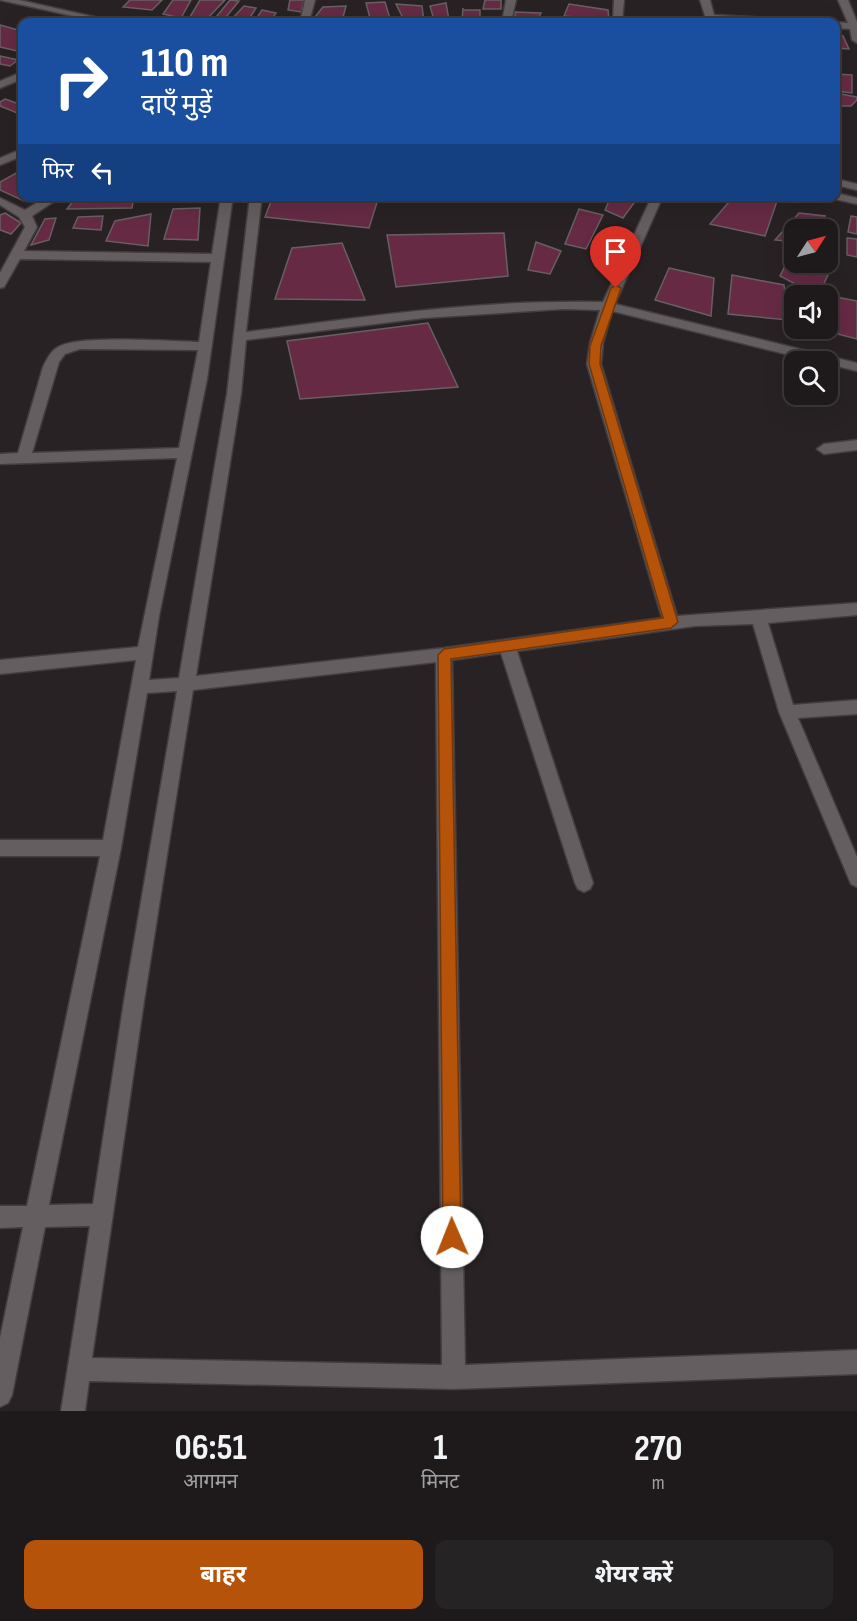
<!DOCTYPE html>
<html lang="hi">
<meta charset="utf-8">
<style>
:root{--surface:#1e1a1b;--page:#262324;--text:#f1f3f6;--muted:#a1a1a3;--line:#3c383a;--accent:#b45309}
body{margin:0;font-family:"Sofia Sans Condensed","Noto Sans Devanagari",sans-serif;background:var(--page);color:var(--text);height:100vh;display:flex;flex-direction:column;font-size:22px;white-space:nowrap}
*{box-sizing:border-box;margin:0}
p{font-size:20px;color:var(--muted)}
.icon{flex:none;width:33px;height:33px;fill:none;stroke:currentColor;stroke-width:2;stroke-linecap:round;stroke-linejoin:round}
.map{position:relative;height:1411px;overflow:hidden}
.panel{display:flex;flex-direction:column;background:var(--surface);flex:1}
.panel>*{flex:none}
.guide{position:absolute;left:18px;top:18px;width:822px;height:183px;border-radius:12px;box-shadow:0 6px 24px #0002,0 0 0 2px var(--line);background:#1a4fa0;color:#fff;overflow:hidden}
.needle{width:39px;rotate:54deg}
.buttons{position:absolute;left:784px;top:219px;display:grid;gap:12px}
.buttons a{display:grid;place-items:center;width:54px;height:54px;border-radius:12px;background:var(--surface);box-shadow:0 6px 24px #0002,0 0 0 2px var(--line);font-size:30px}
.pin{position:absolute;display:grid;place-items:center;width:51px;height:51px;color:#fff;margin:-62px -26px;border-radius:50% 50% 50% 0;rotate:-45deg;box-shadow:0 0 6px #0007}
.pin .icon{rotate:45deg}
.me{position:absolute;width:66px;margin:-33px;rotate:359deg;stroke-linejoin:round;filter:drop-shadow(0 0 4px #0008)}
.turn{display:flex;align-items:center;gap:21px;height:126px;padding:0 24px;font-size:27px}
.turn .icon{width:78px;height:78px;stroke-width:2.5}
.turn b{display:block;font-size:42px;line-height:51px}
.then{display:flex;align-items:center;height:57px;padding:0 24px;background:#0003;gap:12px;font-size:22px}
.eta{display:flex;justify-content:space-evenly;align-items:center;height:102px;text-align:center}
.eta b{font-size:36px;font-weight:700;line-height:42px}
.cta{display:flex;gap:12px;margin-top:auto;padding:12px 24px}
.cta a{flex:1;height:69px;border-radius:12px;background:var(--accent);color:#fff;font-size:24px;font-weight:700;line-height:69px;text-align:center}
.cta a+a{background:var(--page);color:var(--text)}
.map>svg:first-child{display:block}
</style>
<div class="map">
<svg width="857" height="1411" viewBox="0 0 857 1411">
<rect width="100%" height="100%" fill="#282224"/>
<path fill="#662a45" stroke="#676062" stroke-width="1.5" d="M 130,0 L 162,0 L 152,10 L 123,7 Z
M 173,0 L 191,0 L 181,18 L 163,14 Z
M 200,0 L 225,0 L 204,22 L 187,22 Z
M 230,0 L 239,1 L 222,22 L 212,22 Z
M 290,0 L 304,0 L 301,12 L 288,10 Z
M 485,0 L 501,0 L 501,9 L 483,9 Z
M 385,2 L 391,22 L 371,22 L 366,3 Z
M 446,3 L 449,20 L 434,20 L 430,6 Z
M 396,4 L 422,6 L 424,22 L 405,22 Z
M 569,4 L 608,10 L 609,20 L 564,16 Z
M 244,6 L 256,8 L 247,22 L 229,22 Z
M 346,6 L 342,21 L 315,17 L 323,7 Z
M 463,8 L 463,10 L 480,10 L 480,21 L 462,20 Z
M 262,10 L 276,13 L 270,22 L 254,22 Z
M 515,12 L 541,13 L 537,22 L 515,22 Z
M 0,25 L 22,31 L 22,52 L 0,47 Z
M 836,35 L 843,36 L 849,49 L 836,48 Z
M 0,56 L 18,60 L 10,66 L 0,64 Z
M 836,74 L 852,75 L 852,93 L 836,91 Z
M 836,93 L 857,97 L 857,100 L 851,106 L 836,106 Z
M 5,99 L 22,105 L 22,115 L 0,106 L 0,102 Z
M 18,172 L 22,173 L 22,196 L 33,196 L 24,201 L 0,190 L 0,182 Z
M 134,196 L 132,208 L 67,209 L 74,200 Z
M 273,196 L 379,196 L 369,228 L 265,217 Z
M 611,196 L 639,196 L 623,218 L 605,210 Z
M 734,196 L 777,201 L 765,236 L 710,224 Z
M 200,208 L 198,240 L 164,239 L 173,209 Z
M 579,209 L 603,215 L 586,249 L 565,244 Z
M 5,213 L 21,223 L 11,234 L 0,230 L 0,215 Z
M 799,213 L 825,216 L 819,230 L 795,230 L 795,242 L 775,240 Z
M 151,214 L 148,246 L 106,241 L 115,221 Z
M 103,216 L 101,230 L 73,228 L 78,217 Z
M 851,216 L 857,217 L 857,234 L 848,232 Z
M 56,218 L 49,240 L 31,245 L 45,219 Z
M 504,233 L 508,276 L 396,287 L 387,235 Z
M 847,238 L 857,239 L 857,257 L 847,255 Z
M 536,242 L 561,251 L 550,274 L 528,270 Z
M 342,243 L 365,300 L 275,299 L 292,248 Z
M 793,250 L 795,250 L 795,262 L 828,262 L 828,257 L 836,258 L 818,296 L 780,276 Z
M 669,268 L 714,278 L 711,316 L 655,300 Z
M 732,275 L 784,285 L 788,320 L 728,314 Z
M 836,297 L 857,301 L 857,339 L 830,332 Z
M 428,323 L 458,387 L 300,399 L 287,341 Z"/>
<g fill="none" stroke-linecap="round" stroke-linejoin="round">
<defs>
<path id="minor" d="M 0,0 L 19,0 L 117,22 L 100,22 Z
M 305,0 L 315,0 L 309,22 L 300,22 Z
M 506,0 L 516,0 L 511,22 L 502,22 Z
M 614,0 L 624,0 L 622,22 L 613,22 Z
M 700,0 L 710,0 L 714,15 L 790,19 L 795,22 L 707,22 Z
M 838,0 L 848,0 L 857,22 L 857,43 L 852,40 L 850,29 L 836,28 L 834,22 L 848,23 Z
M 22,72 L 22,79 L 0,88 L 0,81 Z
M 48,196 L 62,196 L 32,216 L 37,227 L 24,251 L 212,254 L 221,196 L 233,196 L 207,379 L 159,616 L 149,680 L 179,678 L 227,394 L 250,196 L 262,196 L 246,332 C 365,317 483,299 603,302 L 652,196 L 663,196 L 615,304 L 857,363 L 857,371 L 828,364 L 828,362 L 817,362 L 612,311 L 603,343 L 601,364 L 677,616 L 857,603 L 857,615 L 768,623 L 793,705 L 857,700 L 857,714 L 798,718 L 857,857 L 857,887 L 851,884 L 779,712 L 753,624 L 695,626 L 517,651 L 593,883 L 590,889 L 584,892 L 578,889 L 575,883 L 501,653 L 452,660 L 465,1365 L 857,1350 L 857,1374 L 454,1389 L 89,1381 L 85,1411 L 61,1411 L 90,1226 L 45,1227 L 12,1395 L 8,1403 L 0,1407 L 0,1338 L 23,1227 L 0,1228 L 0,1206 L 27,1206 L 100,856 L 0,856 L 0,840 L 103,840 L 136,660 L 0,674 L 0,660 L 138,647 L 177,458 L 0,464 L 0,454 L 18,453 L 43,367 C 47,359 51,350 60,346 C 83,335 169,341 199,342 L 211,262 L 20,259 L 4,287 L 0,288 L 0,273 L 25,227 L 19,217 L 0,205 L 0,198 L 25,210 ZM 563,309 L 600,310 L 590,343 L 587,364 L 662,618 L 444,648 L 196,676 L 241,394 L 246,340 L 424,318 ZM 80,349 L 198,350 L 179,448 L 32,453 L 59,362 L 65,354 ZM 436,662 L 442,1365 L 92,1358 L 144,1001 L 193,690 ZM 177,691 L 124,1001 L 93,1204 L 49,1205 L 121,848 L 147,693 Z
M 857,440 L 857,450 L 824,454 L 817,449 L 824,444 Z"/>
<path id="tertiary" d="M 22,149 L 22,156 L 0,165 L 0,158 Z
M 836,179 L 857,184 L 857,190 L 836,185 Z
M 836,193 L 857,198 L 857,204 L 830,198 L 829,196 L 836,196 Z"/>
</defs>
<use href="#minor" stroke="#423d3e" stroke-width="3"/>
<use href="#tertiary" stroke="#423d3e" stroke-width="3"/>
<use href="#minor" fill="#655e61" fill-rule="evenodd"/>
<use href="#tertiary" fill="#655e61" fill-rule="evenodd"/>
</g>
<path fill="#b45309" stroke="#753606" stroke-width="1.5" d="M 616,285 L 621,288 L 601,346 L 600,364 L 678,622 L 671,628 L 451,659 L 461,1237 L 458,1244 L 452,1246 L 446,1244 L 443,1237 L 438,655 L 444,649 L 663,618 L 589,364 L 590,346 L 611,288 Z"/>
</svg>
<div class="buttons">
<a><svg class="needle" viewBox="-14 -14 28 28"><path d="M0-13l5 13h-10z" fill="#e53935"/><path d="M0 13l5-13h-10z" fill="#a1a1a3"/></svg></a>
<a><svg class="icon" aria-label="sound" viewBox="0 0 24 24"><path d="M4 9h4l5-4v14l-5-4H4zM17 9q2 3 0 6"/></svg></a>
<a><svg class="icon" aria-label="search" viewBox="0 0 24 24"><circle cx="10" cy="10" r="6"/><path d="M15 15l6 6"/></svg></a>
</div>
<div class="pin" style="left:616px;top:288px;background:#d93025"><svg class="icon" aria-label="arrive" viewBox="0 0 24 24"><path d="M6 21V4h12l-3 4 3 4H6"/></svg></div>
<svg class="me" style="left:452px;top:1237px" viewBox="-20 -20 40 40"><circle r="19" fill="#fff"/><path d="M0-13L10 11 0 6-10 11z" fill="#b45309"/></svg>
<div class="guide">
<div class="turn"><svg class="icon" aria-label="right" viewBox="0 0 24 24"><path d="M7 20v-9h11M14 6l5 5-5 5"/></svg><div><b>110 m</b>दाएँ मुड़ें</div></div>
<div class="then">फिर<svg class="icon" aria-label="left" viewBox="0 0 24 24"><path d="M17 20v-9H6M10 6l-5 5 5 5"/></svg></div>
</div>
</div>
<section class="panel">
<div class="eta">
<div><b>06:51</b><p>आगमन</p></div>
<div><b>1</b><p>मिनट</p></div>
<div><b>270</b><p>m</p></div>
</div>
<div class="cta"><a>बाहर</a><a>शेयर करें</a></div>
</section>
